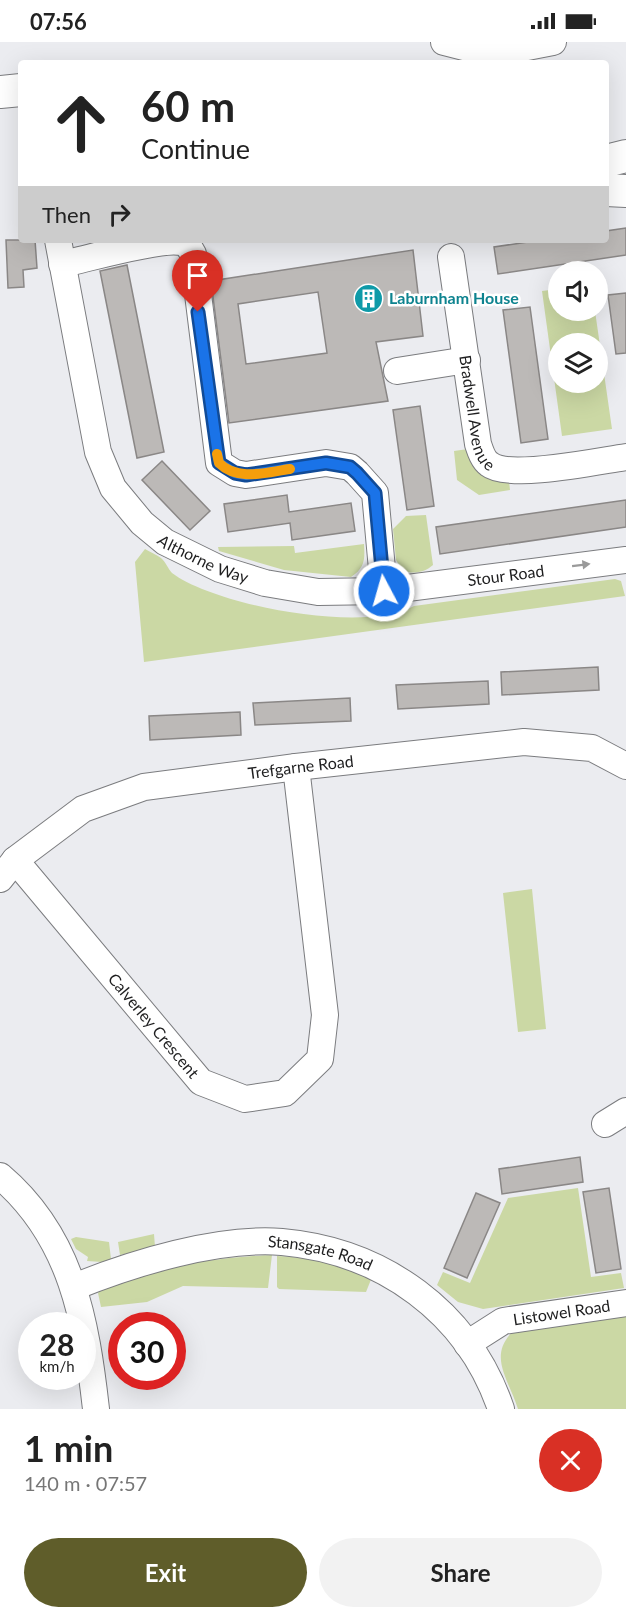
<!DOCTYPE html>
<meta charset="utf-8">
<style>
:root{--surface:#fff;--page:#f2f2f2;--text:#222;--muted:#767676;--accent:#5f5d2a}
body{margin:0;font-family:Lato,sans-serif;background:var(--page);color:var(--text);height:100vh;display:flex;flex-direction:column;font-size:22px;white-space:nowrap}
*{box-sizing:border-box;margin:0}
p{font-size:20px;color:var(--muted)}
.icon{flex:none;width:33px;height:33px;fill:none;stroke:currentColor;stroke-width:2;stroke-linecap:round;stroke-linejoin:round}
.map{position:relative;height:1367px;overflow:hidden}
.side{display:flex;flex-direction:column;background:var(--surface);flex:1}
.side>*{flex:none}
.top-card{position:absolute;left:18px;top:18px;width:591px;height:183px;border-radius:6px;box-shadow:0 6px 24px #0002;background:#fff;color:var(--text);overflow:hidden}
.controls{position:absolute;left:548px;top:219px;display:grid;gap:12px}
.controls a{display:grid;place-items:center;width:60px;height:60px;border-radius:50%;background:var(--surface);box-shadow:0 6px 24px #0002;font-size:30px}
.speed{position:absolute;left:18px;top:1270px;display:flex;gap:12px;font-size:30px;font-weight:700;text-align:center}
.speed>*{display:grid;place-content:center;width:78px;height:78px;border-radius:50%;background:var(--surface);box-shadow:0 6px 24px #0002;line-height:1}
.speed small{font-size:15px;font-weight:400}
.speed .limit{border:9px solid #d22;background:#fff;color:#111}
.pin{position:absolute;display:grid;place-items:center;width:51px;height:51px;color:#fff;margin:-62px -26px;border-radius:50% 50% 50% 0;rotate:-45deg;box-shadow:0 0 6px #0007}
.pin .icon{rotate:45deg}
.me{position:absolute;width:66px;margin:-33px;rotate:354deg;stroke-linejoin:round;filter:drop-shadow(0 0 4px #0008)}
.turn{display:flex;align-items:center;gap:21px;height:126px;padding:0 24px;font-size:27px}
.turn .icon{width:78px;height:78px;stroke-width:2.5}
.turn b{display:block;font-size:42px;line-height:51px}
.then{display:flex;align-items:center;height:57px;padding:0 24px;background:#0003;gap:12px;font-size:22px}
.round{display:grid;place-items:center;flex:none;width:63px;height:63px;border-radius:32px;background:var(--page)}
.overview{display:flex;align-items:center;justify-content:space-between;height:102px;padding:0 24px}
h1{font-size:36px;font-weight:700;line-height:45px}
.action{display:flex;gap:12px;margin-top:auto;padding:12px 24px}
.action a{flex:1;height:69px;border-radius:36px;background:var(--accent);color:#fff;font-size:24px;font-weight:700;line-height:69px;text-align:center}
.action a+a{background:var(--page);color:var(--text)}
.status{display:flex;justify-content:space-between;align-items:center;height:42px;padding:0 30px;background:var(--surface);direction:ltr}
.status svg{height:16px;fill:currentColor}
.map>svg:first-child{display:block}
</style>
<div class="status"><b>07:56</b><svg viewBox="0 0 49 12"><path d="M0 12V9h3v3zM5 12V6h3v6zM10 12V3h3v9zM15 12V0h3v12zM26 1h20v11H26zM47 4h2v5h-2z"/></svg></div>
<div class="map">
<svg width="626" height="1367" viewBox="0 0 626 1367">
<rect width="100%" height="100%" fill="#ebecf0"/>
<path fill="#cbd8a4" fill-rule="evenodd" d="M 558,247 L 558,268 L 595,269 L 612,387 L 562,394 L 542,249 ZM 558,302 L 597,302 L 597,340 L 558,340 Z
M 468,407 L 509,439 L 510,448 L 479,453 L 457,438 L 454,409 Z
M 426,473 L 433,523 C 424,531 414,532 403,529 L 396,518 L 393,487 L 406,474 Z
M 364,502 C 365,517 365,526 351,535 L 284,528 L 219,509 L 218,505 L 294,504 L 295,511 Z
M 145,507 C 150,510 157,513 161,516 C 166,520 168,527 172,531 C 216,564 366,592 414,564 L 615,537 L 621,539 L 625,554 L 144,620 L 135,520 Z
M 532,847 L 546,987 L 518,990 L 503,851 Z
M 578,1146 L 591,1235 L 621,1231 L 624,1246 L 483,1267 L 458,1260 L 437,1243 L 443,1230 L 470,1241 L 508,1156 Z
M 154,1192 L 155,1205 L 120,1213 L 118,1200 Z
M 76,1195 L 109,1200 L 111,1217 L 102,1220 L 87,1219 L 88,1215 L 76,1207 L 71,1197 Z
M 272,1213 L 268,1246 L 183,1244 L 147,1260 L 101,1265 L 98,1251 C 120,1226 237,1214 272,1213 Z
M 277,1214 C 311,1215 340,1224 372,1235 L 366,1250 L 279,1247 L 277,1245 Z
M 626,1272 L 626,1367 L 518,1367 C 507,1333 485,1311 519,1284 Z"/>
<path fill="#bcb9b7" stroke="#8a8786" stroke-width="1.5" fill-rule="evenodd" d="M 626,186 L 626,213 L 498,232 L 494,205 L 541,198 L 606,198 L 606,189 Z
M 6,198 L 35,198 L 37,226 L 23,228 L 24,245 L 8,246 Z
M 413,208 L 423,294 L 376,300 L 388,359 L 229,381 L 211,239 ZM 318,250 L 327,311 L 246,322 L 238,262 Z
M 127,223 L 164,410 L 137,416 L 100,229 Z
M 626,251 L 626,311 L 616,312 L 608,253 Z
M 530,265 L 548,397 L 521,401 L 503,268 Z
M 420,364 L 434,464 L 407,468 L 393,368 Z
M 162,419 L 210,469 L 190,488 L 142,438 Z
M 287,453 L 289,470 L 351,461 L 355,489 L 292,498 L 290,481 L 228,490 L 224,462 Z
M 626,458 L 626,485 L 440,512 L 436,485 Z
M 598,625 L 599,648 L 502,653 L 501,630 Z
M 488,639 L 489,662 L 398,667 L 396,643 Z
M 350,656 L 351,679 L 255,683 L 253,661 Z
M 240,670 L 241,693 L 150,698 L 149,674 Z
M 580,1115 L 583,1140 L 502,1152 L 499,1127 Z
M 609,1146 L 621,1227 L 596,1231 L 583,1150 Z
M 476,1151 L 500,1161 L 467,1236 L 444,1226 Z"/>
<g fill="none" stroke-linecap="round" stroke-linejoin="round">
<defs>
<g id="minor">
<path d="M 444,0 L 491,12 L 553,0"/>
<path id="s1" d="M 58,198 L 98,410 L 113,446 L 142,481 L 165,500 L 220,527 L 265,541 L 318,550 L 384,549 L 626,518"/>
<path id="s2" d="M 451,215 L 478,402 C 480,408 483,418 489,422 C 509,438 598,419 626,415"/>
<path d="M 62,222 C 87,217 159,196 180,200 C 187,201 190,206 193,212 L 219,421 L 235,431 L 246,433 L 326,421 L 350,425 L 357,431 L 375,451 L 384,549"/>
<path d="M 397,329 L 467,318"/>
<path id="s3" d="M 15,818 L 201,1040 L 245,1057 L 285,1051 L 320,1017 L 325,973 L 296,725"/>
<path id="s4" d="M 0,837 L 15,818 L 83,767 L 144,745 L 296,725 L 524,700 L 592,706 L 626,724"/>
<path d="M 605,1082 L 626,1069"/>
<path d="M 0,1134 C 72,1195 86,1279 96,1367"/>
<path id="s5" d="M 74,1245 C 133,1221 218,1195 282,1200 C 383,1209 468,1270 501,1367"/>
<path id="s6" d="M 467,1302 L 503,1279 L 626,1261"/>
</g>
<path id="major" d="M 0,50 L 21,48
M 606,119 L 626,114
M 606,148 L 626,149"/>
</defs>
<use href="#minor" stroke="#7b7c7f" stroke-width="28"/>
<use href="#major" stroke="#7b7c7f" stroke-width="34"/>
<use href="#minor" stroke="#fff" stroke-width="26"/>
<use href="#major" stroke="#fff" stroke-width="32"/>
</g>
<defs><path id="oneway-solid" d="M-6-.8H1V-3.2L6.5 0L1 3.2V.8H-6Z" transform="scale(1.5)"/></defs>
<use fill="#9a9a9a" href="#oneway-solid" transform="translate(581 523) rotate(-7)"/>
<g fill="none" stroke-linecap="round" stroke-linejoin="round">
<defs>
<path id="route" d="M 198,270 L 219,421 L 235,431 L 246,433 L 326,421 L 350,425 L 357,431 L 375,451 L 384,549"/>
</defs>
<use href="#route" stroke="#114b97" stroke-width="15"/>
<use href="#route" stroke="#1a73e8" stroke-width="10"/>
<path stroke="#f59e0b" stroke-width="10" d="M 217,412 L 219,421 C 238,440 267,430 290,427"/>
</g>
<defs>
<symbol id="building-disc" viewBox="-11 -11 22 22"><circle r="9.5" fill="#0f9aa8" stroke="#fff"/><path d="M-4-6H4V6H1V3H-1V6H-4ZM-2.5-4.3h1.7v1.8h-1.7ZM.8-4.3h1.7v1.8H.8ZM-2.5-1h1.7V.8h-1.7ZM.8-1h1.7V.8H.8Z" fill="#fff"/></symbol>
</defs>
<g fill-rule="evenodd">
<use href="#building-disc" x="352" y="240" width="33" height="33"/>
</g>
<g text-anchor="middle" stroke-width="5" stroke-linejoin="round" paint-order="stroke">
<g font-size="16" font-weight="bold" fill="#0d838f" stroke="#fff" text-anchor="start">
<text x="389" y="262">Laburnham House</text>
</g>
<g font-size="16" fill="#1e1e1f" stroke="#fff">
<text dy="6" stroke="none"><textPath href="#s2" startOffset="158">Bradwell Avenue</textPath></text>
<text dy="6" stroke="none"><textPath href="#s1" startOffset="372">Althorne Way</textPath></text>
<text dy="6" stroke="none"><textPath href="#s1" startOffset="681">Stour Road</textPath></text>
<text dy="6" stroke="none"><textPath href="#s4" startOffset="332">Trefgarne Road</textPath></text>
<text dy="6" stroke="none"><textPath href="#s3" startOffset="216">Calverley Crescent</textPath></text>
<text dy="6" stroke="none"><textPath href="#s5" startOffset="254">Stansgate Road</textPath></text>
<text dy="6" stroke="none"><textPath href="#s6" startOffset="102">Listowel Road</textPath></text>
</g>
</g>
</svg>
<div class="controls">
<a><svg class="icon" aria-label="sound" viewBox="0 0 24 24"><path d="M4 9h4l5-4v14l-5-4H4zM17 9q2 3 0 6"/></svg></a>
<a><svg class="icon" aria-label="layers" viewBox="0 0 24 24"><path d="M12 4l9 5-9 5-9-5zM3 14l9 5 9-5"/></svg></a>
</div>
<div class="speed"><div>28<small>km/h</small></div><div class="limit">30</div></div>
<div class="pin" style="left:198px;top:270px;background:#d93025"><svg class="icon" aria-label="arrive" viewBox="0 0 24 24"><path d="M6 21V4h12l-3 4 3 4H6"/></svg></div>
<svg class="me" style="left:384px;top:549px" viewBox="-20 -20 40 40"><circle r="17" fill="#1a73e8" stroke="#fff" stroke-width="3"/><path d="M0-11L8 9 0 5-8 9z" fill="#fff"/></svg>
<div class="top-card">
<div class="turn"><svg class="icon" aria-label="ahead" viewBox="0 0 24 24"><path d="M12 20V5M6 11l6-6 6 6"/></svg><div><b>60 m</b>Continue</div></div>
<div class="then">Then<svg class="icon" aria-label="right" viewBox="0 0 24 24"><path d="M7 20v-9h11M14 6l5 5-5 5"/></svg></div>
</div>
</div>
<section class="side">
<div class="overview"><div><h1>1 min</h1><p>140 m · 07:57</p></div><a class="round" style="background:#d93025;color:#fff"><svg class="icon" aria-label="close" viewBox="0 0 24 24"><path d="M6 6l12 12M18 6L6 18"/></svg></a></div>
<div class="action"><a>Exit</a><a>Share</a></div>
</section>
